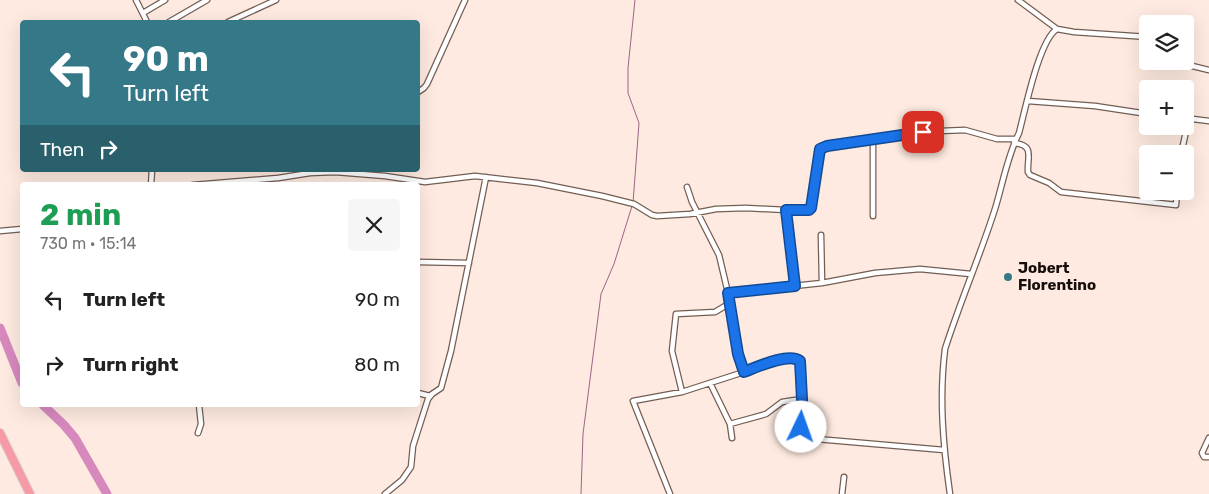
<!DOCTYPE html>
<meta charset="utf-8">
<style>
:root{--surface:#fff;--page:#f6f6f6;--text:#222;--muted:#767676}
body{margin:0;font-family:Rubik,sans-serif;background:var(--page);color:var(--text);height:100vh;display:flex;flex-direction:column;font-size:19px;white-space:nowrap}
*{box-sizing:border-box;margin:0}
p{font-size:16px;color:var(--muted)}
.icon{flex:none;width:28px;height:28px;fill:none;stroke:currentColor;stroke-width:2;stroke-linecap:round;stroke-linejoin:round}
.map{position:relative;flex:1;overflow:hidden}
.sheet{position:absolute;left:20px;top:182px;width:400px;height:225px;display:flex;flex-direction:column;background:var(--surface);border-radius:5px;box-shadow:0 5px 20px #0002}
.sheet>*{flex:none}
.top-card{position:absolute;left:20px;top:20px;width:400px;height:152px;border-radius:5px;box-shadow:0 5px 20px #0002;background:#357988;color:#fff;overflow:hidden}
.fabs{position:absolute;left:1139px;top:15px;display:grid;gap:10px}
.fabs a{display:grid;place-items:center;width:55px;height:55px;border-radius:5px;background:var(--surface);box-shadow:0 5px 20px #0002;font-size:25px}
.pin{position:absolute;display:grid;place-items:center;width:42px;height:42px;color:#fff;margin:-21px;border-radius:10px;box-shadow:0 2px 8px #0006}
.me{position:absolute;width:55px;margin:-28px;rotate:3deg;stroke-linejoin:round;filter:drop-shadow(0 0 4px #0008)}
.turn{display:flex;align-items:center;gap:18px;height:105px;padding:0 20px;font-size:22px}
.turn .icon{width:65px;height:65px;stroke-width:2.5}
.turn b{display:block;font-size:35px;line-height:42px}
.then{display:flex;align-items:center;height:48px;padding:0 20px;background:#0003;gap:10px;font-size:19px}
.round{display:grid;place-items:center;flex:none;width:52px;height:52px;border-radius:5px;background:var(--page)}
.head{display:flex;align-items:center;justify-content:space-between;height:85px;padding:0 20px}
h1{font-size:30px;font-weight:700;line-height:38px;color:#1e9e55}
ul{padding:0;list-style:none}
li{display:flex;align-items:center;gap:15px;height:65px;padding:0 20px}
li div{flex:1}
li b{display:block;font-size:19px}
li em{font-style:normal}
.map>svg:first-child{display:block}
</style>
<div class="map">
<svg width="1209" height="494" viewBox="0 0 1209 494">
<rect width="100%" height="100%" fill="#feeae0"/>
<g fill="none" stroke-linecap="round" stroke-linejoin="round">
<path stroke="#9d6488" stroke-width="1" d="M 633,203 L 639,123 L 628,93 L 628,68 L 635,0
M 581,494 L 583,434 L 601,294 L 614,264 L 632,206"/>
<path stroke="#d789be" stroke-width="9" d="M 0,328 L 22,383
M 43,405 L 64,425 L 75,438 L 107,494"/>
<defs>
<path id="minor" d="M 136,0 L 147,22
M 1018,0 L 1057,29
M 143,13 L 165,0
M 169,22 L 207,0
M 228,22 L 276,0
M 1172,61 L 1209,70
M 418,92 L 424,88 L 427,84 L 465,0
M 1028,101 L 1095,106 L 1148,114
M 1185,118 L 1209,121
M 1014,143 C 1035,145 1027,157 1028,172 L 1030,175 L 1049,183 L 1061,192 L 1176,205 L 1177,191
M 1181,154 L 1189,118
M 151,185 L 152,170
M 193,185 L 278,178 L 310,173 L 335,172 L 385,176 L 425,182 L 475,176 L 537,183 L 602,196 L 634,204 L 652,215 L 657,216 L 690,214 L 716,209 L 746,208 L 805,211 L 809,210 L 812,205 L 818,153 L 823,146 L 873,140 L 907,134 L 940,131 L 965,130 L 997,139 L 1015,139
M 687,187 L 692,202 L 719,255 L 728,293 L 822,283 L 875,273 L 920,269 L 971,274
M 786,210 L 795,286
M 873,216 L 873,140
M 0,231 L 22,229
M 821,235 L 822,283
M 418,262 L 469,263
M 728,293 L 738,355 L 744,372 C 757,367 789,352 800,361 L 801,433 L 805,438 L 944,450
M 710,383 L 730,424
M 682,392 L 672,351 L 676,314 L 715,312 L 730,303
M 418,393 L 430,396
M 198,433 L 201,424 L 199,405
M 732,438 L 730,424 L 766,414 L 782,402 L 802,399
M 1209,438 L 1202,453 L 1204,457 L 1209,457
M 385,494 L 402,480 L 411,467 L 413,446 L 428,399 L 432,394 L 441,388 L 451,351 L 486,177
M 670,494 L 633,401 L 682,392 L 744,372
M 842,494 L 844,477
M 950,494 C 943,445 939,398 945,349 C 960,302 980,256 995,209 C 1003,183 1007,157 1019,133 C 1025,111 1039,40 1057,29 L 1074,32 L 1148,37"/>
<path id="trunk" d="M 0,433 L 30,494"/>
</defs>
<use href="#minor" stroke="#735e54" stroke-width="7"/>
<use href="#trunk" stroke="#d5d4d3" stroke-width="10"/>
<use href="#minor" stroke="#fff" stroke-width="4.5"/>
<use href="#trunk" stroke="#f89aa6" stroke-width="8"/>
</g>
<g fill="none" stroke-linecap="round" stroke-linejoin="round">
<defs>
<path id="route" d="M 801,427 L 802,399 L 800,361 C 789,352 757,367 744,372 L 738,354 L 728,293 L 795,286 L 786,210 L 809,210 L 811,208 L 820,149 L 827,146 L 923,132"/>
</defs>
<use href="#route" stroke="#114b97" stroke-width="12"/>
<use href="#route" stroke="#1a73e8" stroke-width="9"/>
</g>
<circle fill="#357988" stroke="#feeae0" stroke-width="2" cx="1008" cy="277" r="5"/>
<g text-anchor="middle" stroke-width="4" stroke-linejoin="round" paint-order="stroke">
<g font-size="15" font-weight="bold" fill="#160e0a" stroke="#feeae0" text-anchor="start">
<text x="1018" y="273">Jobert<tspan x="1018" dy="17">Florentino</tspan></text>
</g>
</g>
</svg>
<div class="fabs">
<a><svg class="icon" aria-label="layers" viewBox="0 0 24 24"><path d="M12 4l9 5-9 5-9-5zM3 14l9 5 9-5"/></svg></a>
<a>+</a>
<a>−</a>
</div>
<div class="pin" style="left:923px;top:132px;background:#d93025"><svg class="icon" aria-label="arrive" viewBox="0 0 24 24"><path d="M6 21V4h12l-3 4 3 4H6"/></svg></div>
<svg class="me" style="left:801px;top:427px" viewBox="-20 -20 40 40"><circle r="19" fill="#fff"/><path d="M0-13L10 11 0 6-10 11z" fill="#1a73e8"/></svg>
<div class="top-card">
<div class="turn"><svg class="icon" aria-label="left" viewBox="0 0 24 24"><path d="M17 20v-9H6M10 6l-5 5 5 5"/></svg><div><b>90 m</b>Turn left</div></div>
<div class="then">Then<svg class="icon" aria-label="right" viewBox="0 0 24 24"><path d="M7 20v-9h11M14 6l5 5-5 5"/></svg></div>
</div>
<section class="sheet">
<div class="head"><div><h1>2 min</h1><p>730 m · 15:14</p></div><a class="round"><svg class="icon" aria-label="close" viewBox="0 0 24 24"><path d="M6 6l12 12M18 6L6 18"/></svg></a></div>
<ul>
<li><svg class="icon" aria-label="left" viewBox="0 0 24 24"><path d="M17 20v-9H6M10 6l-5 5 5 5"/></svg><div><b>Turn left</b></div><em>90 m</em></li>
<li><svg class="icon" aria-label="right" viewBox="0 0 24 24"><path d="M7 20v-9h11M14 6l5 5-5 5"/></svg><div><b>Turn right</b></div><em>80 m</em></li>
</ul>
</section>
</div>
